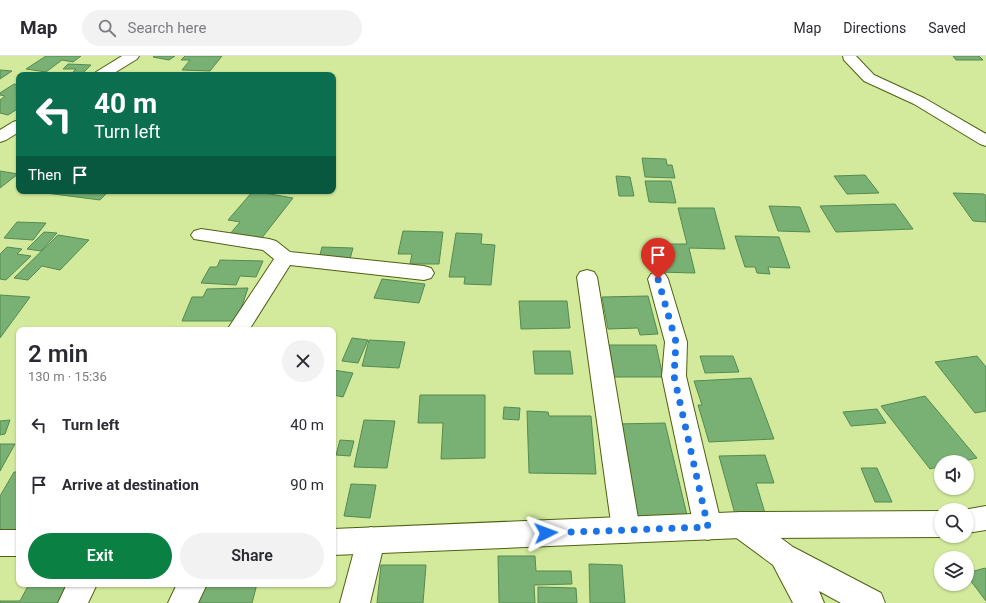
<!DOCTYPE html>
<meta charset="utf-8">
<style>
:root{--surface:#fff;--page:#f2f2f3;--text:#2b2b33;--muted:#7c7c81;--line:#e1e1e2;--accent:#0b8043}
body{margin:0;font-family:Roboto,sans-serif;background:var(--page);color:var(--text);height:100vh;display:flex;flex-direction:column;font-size:15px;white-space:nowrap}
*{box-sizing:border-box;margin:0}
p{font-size:13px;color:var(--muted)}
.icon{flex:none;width:22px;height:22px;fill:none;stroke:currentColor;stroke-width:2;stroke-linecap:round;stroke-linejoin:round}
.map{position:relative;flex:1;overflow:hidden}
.panel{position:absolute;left:16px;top:271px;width:320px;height:260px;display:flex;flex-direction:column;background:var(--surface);border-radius:8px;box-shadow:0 1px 3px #0004}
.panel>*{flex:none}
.hud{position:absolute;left:16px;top:16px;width:320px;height:122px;border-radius:8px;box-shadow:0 1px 3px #0004;background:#0b6e4f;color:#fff;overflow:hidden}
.controls{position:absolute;left:934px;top:399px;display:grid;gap:8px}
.controls a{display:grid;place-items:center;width:40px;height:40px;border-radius:50%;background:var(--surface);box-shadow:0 1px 3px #0004;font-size:20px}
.pin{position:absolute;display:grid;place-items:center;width:34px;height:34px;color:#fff;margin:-41px -17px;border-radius:50% 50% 50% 0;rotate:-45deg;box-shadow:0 0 4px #0007}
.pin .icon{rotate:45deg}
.me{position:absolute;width:44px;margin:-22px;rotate:87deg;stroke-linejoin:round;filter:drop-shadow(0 0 3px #0008)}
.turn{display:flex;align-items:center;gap:14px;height:84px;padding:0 12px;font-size:18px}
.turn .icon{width:52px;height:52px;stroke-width:2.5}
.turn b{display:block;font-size:28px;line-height:34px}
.then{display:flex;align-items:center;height:38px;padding:0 12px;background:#0003;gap:8px;font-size:15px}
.round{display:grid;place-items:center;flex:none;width:42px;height:42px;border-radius:21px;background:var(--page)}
.overview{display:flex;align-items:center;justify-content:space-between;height:68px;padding:0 12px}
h1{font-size:24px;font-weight:600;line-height:30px}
.cta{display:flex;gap:8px;margin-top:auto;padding:8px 12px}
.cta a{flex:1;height:46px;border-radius:24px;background:var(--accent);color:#fff;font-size:16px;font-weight:600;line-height:46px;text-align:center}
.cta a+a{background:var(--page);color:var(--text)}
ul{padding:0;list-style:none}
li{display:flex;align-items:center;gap:12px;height:60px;padding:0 12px}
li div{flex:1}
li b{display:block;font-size:15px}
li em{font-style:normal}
header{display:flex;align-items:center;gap:24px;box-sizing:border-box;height:56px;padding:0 20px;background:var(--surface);border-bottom:1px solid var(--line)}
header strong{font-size:19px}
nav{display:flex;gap:22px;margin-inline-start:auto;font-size:14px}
.search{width:280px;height:36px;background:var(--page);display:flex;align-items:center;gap:10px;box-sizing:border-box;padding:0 14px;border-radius:22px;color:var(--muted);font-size:15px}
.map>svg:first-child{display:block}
</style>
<header>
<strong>Map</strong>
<div class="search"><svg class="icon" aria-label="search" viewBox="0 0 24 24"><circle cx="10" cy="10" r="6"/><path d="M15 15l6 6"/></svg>Search here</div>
<nav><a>Map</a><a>Directions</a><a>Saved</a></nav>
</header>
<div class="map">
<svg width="986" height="547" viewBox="0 0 986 547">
<rect width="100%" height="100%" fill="#d3ea9c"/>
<path fill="#79b073" stroke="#558b51" d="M 46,0 L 81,0 L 73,6 L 62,4 L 46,16 L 26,13 Z
M 155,0 L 175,0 L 169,4 L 153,1 Z
M 185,0 L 222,0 L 210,15 L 182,14 L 190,4 L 181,4 Z
M 953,0 L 979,0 L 983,4 L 956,4 Z
M 68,8 L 91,9 L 81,19 L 70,19 L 76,13 L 63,13 Z
M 0,14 L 12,15 L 0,23 Z
M 14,28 L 19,29 L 19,52 L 8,59 L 0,57 L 0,44 L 5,40 L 0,39 L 0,37 Z
M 642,102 L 666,103 L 667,109 L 672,109 L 675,122 L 645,121 Z
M 0,115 L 18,118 L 0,132 Z
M 865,119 L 879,137 L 847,138 L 834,120 Z
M 616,120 L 630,121 L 634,140 L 619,140 Z
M 645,125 L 671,125 L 676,147 L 649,146 Z
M 48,135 L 109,135 L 100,144 L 46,137 Z
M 253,135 L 293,142 L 261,183 L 230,178 L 240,166 L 228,164 Z
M 953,137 L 984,138 L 986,140 L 986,166 L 973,165 Z
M 895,148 L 913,173 L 836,176 L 820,150 Z
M 769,150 L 800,151 L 810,176 L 778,175 Z
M 678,152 L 714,152 L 725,193 L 689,192 L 695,217 L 657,216 L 652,188 L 687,188 Z
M 17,166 L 46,167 L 33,184 L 4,182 Z
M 403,175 L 443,176 L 439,208 L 410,208 L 412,198 L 398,198 Z
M 44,176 L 57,177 L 41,195 L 27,193 Z
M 456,177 L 482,178 L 481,188 L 495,189 L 491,229 L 464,228 L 465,221 L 449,221 Z
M 58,179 L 89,184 L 60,214 L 42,210 L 28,224 L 14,222 Z
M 735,180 L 779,181 L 790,212 L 768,211 L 770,218 L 757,217 L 755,211 L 745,211 Z
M 7,191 L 22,193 L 17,198 L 31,200 L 6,224 L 0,223 L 0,198 Z
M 322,191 L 353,192 L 350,203 L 319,202 Z
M 220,204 L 263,205 L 256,221 L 240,220 L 236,229 L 201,227 L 210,211 L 217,211 Z
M 382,223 L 425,228 L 419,247 L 374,242 Z
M 248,232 L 237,265 L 182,265 L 192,241 L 203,241 L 207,233 Z
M 0,239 L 30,241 L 0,282 Z
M 648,240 L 658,278 L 640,279 L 638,272 L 608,273 L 602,241 Z
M 519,245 L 567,245 L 570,272 L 521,273 Z
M 352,282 L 368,284 L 358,307 L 342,305 Z
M 369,284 L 405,286 L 399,312 L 362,310 Z
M 609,289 L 656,289 L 663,321 L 614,321 Z
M 533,295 L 570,295 L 573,318 L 535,318 Z
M 700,300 L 733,300 L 739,316 L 705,317 Z
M 977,300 L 986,311 L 986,355 L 975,357 L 935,306 Z
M 333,314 L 353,317 L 343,341 L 333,339 Z
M 751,322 L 774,383 L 709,386 L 698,349 L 702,349 L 694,325 Z
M 420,339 L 485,339 L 485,402 L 441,403 L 443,367 L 418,367 Z
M 925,340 L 977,402 L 960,406 L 941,406 L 941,410 L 930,413 L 881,350 Z
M 504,351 L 520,352 L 519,364 L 503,363 Z
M 877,353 L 886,367 L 851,370 L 843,356 Z
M 527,355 L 548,356 L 549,360 L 591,360 L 596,418 L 529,417 Z
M 10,364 L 5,378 L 0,379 L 0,365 Z
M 364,364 L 395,365 L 387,412 L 354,411 Z
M 665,367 L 687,459 L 633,461 L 616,368 Z
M 340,384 L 354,385 L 350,400 L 336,399 Z
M 0,388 L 15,388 L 0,415 Z
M 765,399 L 774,427 L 756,427 L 765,457 L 735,458 L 719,400 Z
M 861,412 L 877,412 L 892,446 L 875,446 Z
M 14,416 L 19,416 L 19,475 L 0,474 L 0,440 Z
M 351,428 L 376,429 L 370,462 L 344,460 Z
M 498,500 L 535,500 L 536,515 L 571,515 L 572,528 L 534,529 L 535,547 L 499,547 Z
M 589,508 L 622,509 L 625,547 L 590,547 Z
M 381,509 L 426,509 L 423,547 L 377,547 Z
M 985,512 L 986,513 L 986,545 L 967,520 L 967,517 Z
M 29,528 L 69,528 L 61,547 L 0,547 L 0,545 L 20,545 Z
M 198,528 L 257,528 L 252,547 L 193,547 Z
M 538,531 L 576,532 L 577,547 L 538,547 Z"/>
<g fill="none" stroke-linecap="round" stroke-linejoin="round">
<defs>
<path id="minor" d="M 843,0 L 856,0 L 874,19 L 924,42 L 986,78 L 986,90 L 980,88 L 914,48 L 864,25 L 844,4 Z
M 201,173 L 269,183 L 276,185 L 290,196 L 424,210 L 431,212 L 434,217 L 431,222 L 424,224 L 290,209 L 249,274 L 227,274 L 274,203 L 263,194 L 194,183 L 191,179 L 194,175 Z
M 587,214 L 594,216 L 597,221 L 640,474 L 636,483 L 626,487 L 616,483 L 612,474 L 577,221 L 580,216 Z
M 658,216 L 665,218 L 668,223 L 687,286 L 686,320 L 722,471 L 718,480 L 708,484 L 698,480 L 694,471 L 662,320 L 665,286 L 648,223 L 651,218 Z
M 741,456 L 751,460 L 793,491 L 881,537 L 885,547 L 841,547 L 819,535 L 824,547 L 793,547 L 773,509 L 731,478 L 727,469 L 731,460 Z
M 371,471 L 381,475 L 385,484 L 370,547 L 340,547 L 357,484 L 361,475 Z
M 67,528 L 97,528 L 88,547 L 58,547 Z
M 177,528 L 207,528 L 198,547 L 168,547 Z"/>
<path id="major" d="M 122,0 L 139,0 L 137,3 L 111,19 L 94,19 L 96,16 Z
M 19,64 L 19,76 L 6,84 L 0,86 L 0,74 L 13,66 Z
M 986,450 L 986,474 L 967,477 L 967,454 L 963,454 Z
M 941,455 L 941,480 L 942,480 L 941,481 L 741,482 L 333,499 L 333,473 L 741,456 Z
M 0,474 L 19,474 L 19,500 L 0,500 Z"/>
</defs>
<use href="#minor" stroke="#4f6111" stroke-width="2"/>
<use href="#major" stroke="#4f6111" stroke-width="2"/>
<use href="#minor" fill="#fff" fill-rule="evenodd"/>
<use href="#major" fill="#fff" fill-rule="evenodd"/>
</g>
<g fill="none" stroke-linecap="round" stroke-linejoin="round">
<path stroke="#1a73e8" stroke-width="7" stroke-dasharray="0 12.6" d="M 546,477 L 708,471 L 674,320 L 676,286 L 658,223"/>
</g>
</svg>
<div class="controls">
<a><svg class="icon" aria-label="sound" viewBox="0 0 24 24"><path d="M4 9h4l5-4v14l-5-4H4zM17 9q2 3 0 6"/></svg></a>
<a><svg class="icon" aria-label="search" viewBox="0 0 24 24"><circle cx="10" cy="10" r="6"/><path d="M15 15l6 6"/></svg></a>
<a><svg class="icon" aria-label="layers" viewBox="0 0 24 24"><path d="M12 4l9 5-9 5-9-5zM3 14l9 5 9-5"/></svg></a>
</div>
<div class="pin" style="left:658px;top:223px;background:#d93025"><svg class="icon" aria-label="arrive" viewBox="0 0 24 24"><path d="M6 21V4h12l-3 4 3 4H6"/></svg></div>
<svg class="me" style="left:546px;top:477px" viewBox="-20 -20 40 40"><path d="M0-17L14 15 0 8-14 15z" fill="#1a73e8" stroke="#fff" stroke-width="4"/></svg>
<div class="hud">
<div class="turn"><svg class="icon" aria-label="left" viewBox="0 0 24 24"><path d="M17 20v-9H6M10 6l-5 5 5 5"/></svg><div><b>40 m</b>Turn left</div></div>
<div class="then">Then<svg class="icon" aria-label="arrive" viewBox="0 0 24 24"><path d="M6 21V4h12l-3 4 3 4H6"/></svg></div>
</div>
<section class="panel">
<div class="overview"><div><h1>2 min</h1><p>130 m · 15:36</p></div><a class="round"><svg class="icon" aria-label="close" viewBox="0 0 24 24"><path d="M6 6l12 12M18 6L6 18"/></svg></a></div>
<ul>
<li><svg class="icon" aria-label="left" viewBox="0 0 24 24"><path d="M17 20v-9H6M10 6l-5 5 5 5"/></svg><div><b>Turn left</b></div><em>40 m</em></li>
<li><svg class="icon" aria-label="arrive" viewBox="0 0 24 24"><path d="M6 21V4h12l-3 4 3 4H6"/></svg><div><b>Arrive at destination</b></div><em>90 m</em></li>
</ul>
<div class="cta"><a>Exit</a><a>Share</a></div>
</section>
</div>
